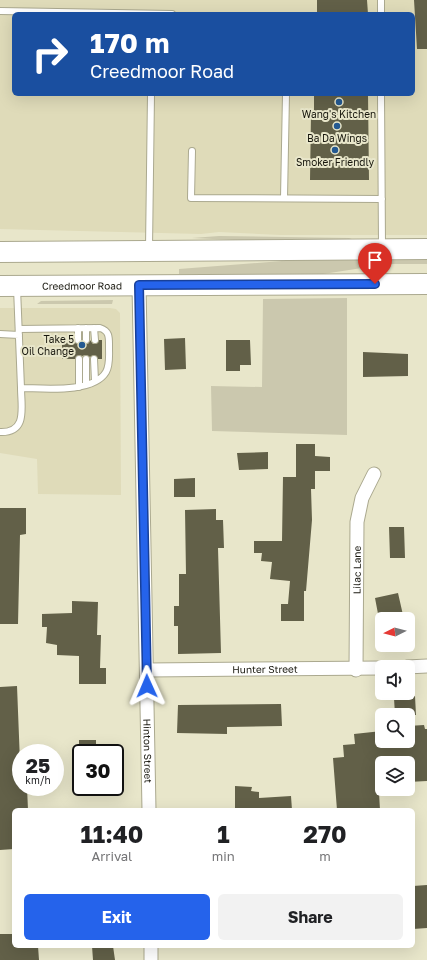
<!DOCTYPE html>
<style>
:root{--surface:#fff;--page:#f2f2f2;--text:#202124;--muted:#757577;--accent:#2563eb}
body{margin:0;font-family:"Golos Text",sans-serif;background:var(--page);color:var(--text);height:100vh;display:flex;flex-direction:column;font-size:15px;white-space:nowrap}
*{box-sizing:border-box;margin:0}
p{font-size:13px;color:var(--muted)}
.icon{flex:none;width:22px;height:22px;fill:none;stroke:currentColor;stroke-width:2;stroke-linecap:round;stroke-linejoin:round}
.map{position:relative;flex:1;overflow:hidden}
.drawer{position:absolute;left:12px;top:808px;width:403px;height:140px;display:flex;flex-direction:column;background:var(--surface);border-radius:6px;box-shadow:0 4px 16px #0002}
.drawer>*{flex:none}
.hud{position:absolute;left:12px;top:12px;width:403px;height:84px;border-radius:6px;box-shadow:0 4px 16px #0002;background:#1a4fa0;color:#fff;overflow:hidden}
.needle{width:26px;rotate:264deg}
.buttons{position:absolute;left:375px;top:612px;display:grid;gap:8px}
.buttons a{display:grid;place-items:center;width:40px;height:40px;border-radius:6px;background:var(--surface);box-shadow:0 4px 16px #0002;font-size:20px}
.speed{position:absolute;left:12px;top:744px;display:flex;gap:8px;font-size:20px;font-weight:700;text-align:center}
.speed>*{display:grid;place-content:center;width:52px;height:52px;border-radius:50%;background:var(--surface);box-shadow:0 4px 16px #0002;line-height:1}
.speed small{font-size:10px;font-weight:400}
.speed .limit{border:2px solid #111;border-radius:6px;background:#fff;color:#111}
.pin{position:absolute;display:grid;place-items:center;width:34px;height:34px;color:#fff;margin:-41px -17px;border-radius:50% 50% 50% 0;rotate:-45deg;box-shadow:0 0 4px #0007}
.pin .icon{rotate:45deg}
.me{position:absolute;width:44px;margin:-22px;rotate:359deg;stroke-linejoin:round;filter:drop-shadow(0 0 3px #0008)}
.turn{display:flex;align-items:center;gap:14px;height:84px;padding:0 12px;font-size:18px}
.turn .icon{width:52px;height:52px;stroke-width:2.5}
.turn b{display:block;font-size:28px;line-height:34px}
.eta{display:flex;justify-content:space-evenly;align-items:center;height:68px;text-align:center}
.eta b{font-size:24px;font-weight:700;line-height:28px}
.action{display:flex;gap:8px;margin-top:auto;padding:8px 12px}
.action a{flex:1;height:46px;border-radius:6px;background:var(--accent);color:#fff;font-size:16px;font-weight:700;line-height:46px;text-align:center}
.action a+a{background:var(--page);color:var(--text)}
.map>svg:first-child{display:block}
</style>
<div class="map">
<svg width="427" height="960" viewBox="0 0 427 960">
<rect width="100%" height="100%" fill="#e8e6ca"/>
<path fill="#dfdbb9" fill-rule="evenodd" d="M 0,0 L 427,0 L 427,235 L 280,235 L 219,232 L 201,234 L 0,229 ZM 14,14 L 413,14 L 413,94 L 14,94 Z
M 0,308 L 110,308 L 116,309 L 120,313 L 121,495 L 38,494 L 37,459 L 0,453 Z"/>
<path fill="#cbc8ae" d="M 219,236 L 349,238 L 355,240 L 276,242 L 192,238 Z
M 427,259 L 427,264 L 388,264 L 323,274 L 179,274 L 179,269 L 294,260 Z
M 347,298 L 347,435 L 212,431 L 211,386 L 262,387 L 263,299 Z
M 113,300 L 112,304 L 37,304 L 41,301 Z"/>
<path fill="#626048" d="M 317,0 L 367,0 L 368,14 L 317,14 Z
M 414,0 L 427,0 L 427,49 L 417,49 Z
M 314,94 L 368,94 L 369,180 L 310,180 L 311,114 L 314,114 Z
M 185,338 L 186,369 L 165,370 L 164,339 Z
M 62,340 L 74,340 L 78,344 L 82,342 L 88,344 L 90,340 L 93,344 L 96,344 L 99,340 L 102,340 L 102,359 L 98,359 L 94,355 L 90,357 L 86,355 L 82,356 L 79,355 L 75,359 L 62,359 Z
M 226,340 L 250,340 L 251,365 L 240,365 L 240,371 L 226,371 Z
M 363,352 L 408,354 L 408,376 L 363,377 Z
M 296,444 L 315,444 L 315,456 L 330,457 L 330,471 L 315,471 L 315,489 L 311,489 L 312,520 L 306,591 L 304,591 L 304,621 L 281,621 L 281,604 L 288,604 L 290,581 L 270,579 L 272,562 L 261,561 L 262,553 L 254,553 L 254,541 L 282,541 L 283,477 L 296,477 Z
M 268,452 L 268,469 L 239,470 L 237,453 Z
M 195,478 L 195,497 L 174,497 L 174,479 Z
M 0,508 L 26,508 L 26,534 L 20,535 L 18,624 L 0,624 Z
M 216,509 L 216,520 L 223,520 L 224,548 L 218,548 L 221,653 L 178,654 L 178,626 L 174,626 L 174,606 L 179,606 L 179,574 L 186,574 L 185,510 Z
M 389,527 L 404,527 L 405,558 L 390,558 Z
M 398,593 L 403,615 L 379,619 L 375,598 Z
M 72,601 L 98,602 L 97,635 L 101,635 L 100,668 L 106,668 L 106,684 L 79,684 L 79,656 L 57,655 L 57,645 L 46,643 L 47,627 L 42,627 L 42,614 L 72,613 Z
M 17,686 L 21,787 L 27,787 L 28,810 L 14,810 L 14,849 L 0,850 L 0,687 Z
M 415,696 L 416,715 L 395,715 L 394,698 Z
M 281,704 L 282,726 L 227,727 L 227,734 L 177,733 L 178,705 Z
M 424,725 L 425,729 L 427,729 L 427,781 L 408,782 L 408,763 L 382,763 L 382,775 L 378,775 L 380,810 L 337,810 L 333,758 L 344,757 L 343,745 L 355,744 L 354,734 L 382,731 L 382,741 L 408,741 L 408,726 Z
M 79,740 L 96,740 L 96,753 L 79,753 Z
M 235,786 L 252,787 L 251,791 L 259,792 L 259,798 L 291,796 L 292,810 L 235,809 Z
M 427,885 L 427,928 L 413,929 L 413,886 Z
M 0,934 L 14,934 L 14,946 L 38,946 L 39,960 L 0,960 Z
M 92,946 L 113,946 L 115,960 L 93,960 Z"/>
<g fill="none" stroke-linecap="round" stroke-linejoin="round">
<defs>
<path id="lane" d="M 381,0 L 381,14
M 0,11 L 172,14
M 381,94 L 382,246
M 192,151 L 191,198 L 382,199
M 284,198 L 286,94
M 149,248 L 151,94
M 17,288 L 21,388 C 42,388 93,394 106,372 C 110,365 109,356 109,348 C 109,338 110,331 100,328 L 19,329
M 78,328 L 78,340
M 86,328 L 86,340
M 94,328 L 95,340
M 0,334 L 19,335
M 79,359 L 79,387
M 86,359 L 86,385
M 94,359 L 95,381
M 0,432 C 28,433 21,407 21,388"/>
<g id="street">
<path id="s1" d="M 139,285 L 149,810"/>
<path d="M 407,667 L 427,666"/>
<path id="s2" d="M 147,670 L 382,668"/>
<path id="s3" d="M 356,670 L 357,522 L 362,498 L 374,474"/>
<path d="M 151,946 L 151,960"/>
</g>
<g id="primary">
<path d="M 0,252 L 427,249"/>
<path id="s4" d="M 0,286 L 427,284"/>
</g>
</defs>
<use href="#lane" stroke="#aba98f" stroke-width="8"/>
<use href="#street" stroke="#aba98f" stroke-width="15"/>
<use href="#primary" stroke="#aba98f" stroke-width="22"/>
<use href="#lane" stroke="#fff" stroke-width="6"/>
<use href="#street" stroke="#fff" stroke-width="13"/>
<use href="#primary" stroke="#fff" stroke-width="20"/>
</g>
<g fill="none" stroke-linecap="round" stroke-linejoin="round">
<defs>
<path id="route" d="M 147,686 L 139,285 L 375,284"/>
</defs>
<use href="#route" stroke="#184099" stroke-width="10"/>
<use href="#route" stroke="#2563eb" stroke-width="7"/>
</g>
<g fill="#245991" stroke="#e8e6ca" stroke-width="1.5">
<circle cx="339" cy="102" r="4"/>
<circle cx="337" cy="126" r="4"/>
<circle cx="335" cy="150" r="4"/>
<circle cx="82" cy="345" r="4"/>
</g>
<g text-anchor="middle" stroke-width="4" stroke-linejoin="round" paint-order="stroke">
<g font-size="10" fill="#18170e" stroke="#e8e6ca">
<text x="339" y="118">Wang's Kitchen</text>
<text x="337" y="142">Ba Da Wings</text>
<text x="335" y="166">Smoker Friendly</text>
<text x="74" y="343" text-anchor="end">Take 5<tspan x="74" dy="12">Oil Change</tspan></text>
</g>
<g font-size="10" fill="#18170e" stroke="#e8e6ca">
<text dy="4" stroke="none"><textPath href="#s4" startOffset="82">Creedmoor Road</textPath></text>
<text dy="4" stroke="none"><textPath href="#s3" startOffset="100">Lilac Lane</textPath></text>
<text dy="4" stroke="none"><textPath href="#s2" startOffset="118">Hunter Street</textPath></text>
<text dy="4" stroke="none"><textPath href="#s1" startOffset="466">Hinton Street</textPath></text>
</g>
</g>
</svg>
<div class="buttons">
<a><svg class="needle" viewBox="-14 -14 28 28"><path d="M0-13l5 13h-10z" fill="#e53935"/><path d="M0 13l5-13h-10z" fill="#757577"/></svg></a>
<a><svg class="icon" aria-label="sound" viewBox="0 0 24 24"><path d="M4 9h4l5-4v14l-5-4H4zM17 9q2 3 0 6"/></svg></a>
<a><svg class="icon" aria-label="search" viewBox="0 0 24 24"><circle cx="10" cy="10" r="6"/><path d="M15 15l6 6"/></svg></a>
<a><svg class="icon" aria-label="layers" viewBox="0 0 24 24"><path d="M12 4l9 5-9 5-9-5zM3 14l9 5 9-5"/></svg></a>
</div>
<div class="speed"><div>25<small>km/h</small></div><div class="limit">30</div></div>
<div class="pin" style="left:375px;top:284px;background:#d93025"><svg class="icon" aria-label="arrive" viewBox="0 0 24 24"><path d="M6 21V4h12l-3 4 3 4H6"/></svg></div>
<svg class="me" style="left:147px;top:686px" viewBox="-20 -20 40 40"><path d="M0-17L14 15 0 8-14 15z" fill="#2563eb" stroke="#fff" stroke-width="4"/></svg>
<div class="hud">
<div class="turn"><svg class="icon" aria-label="right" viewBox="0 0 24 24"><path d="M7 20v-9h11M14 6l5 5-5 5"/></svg><div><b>170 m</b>Creedmoor Road</div></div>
</div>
<section class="drawer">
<div class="eta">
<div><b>11:40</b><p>Arrival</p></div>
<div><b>1</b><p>min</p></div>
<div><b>270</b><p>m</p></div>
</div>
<div class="action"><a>Exit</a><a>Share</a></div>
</section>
</div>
